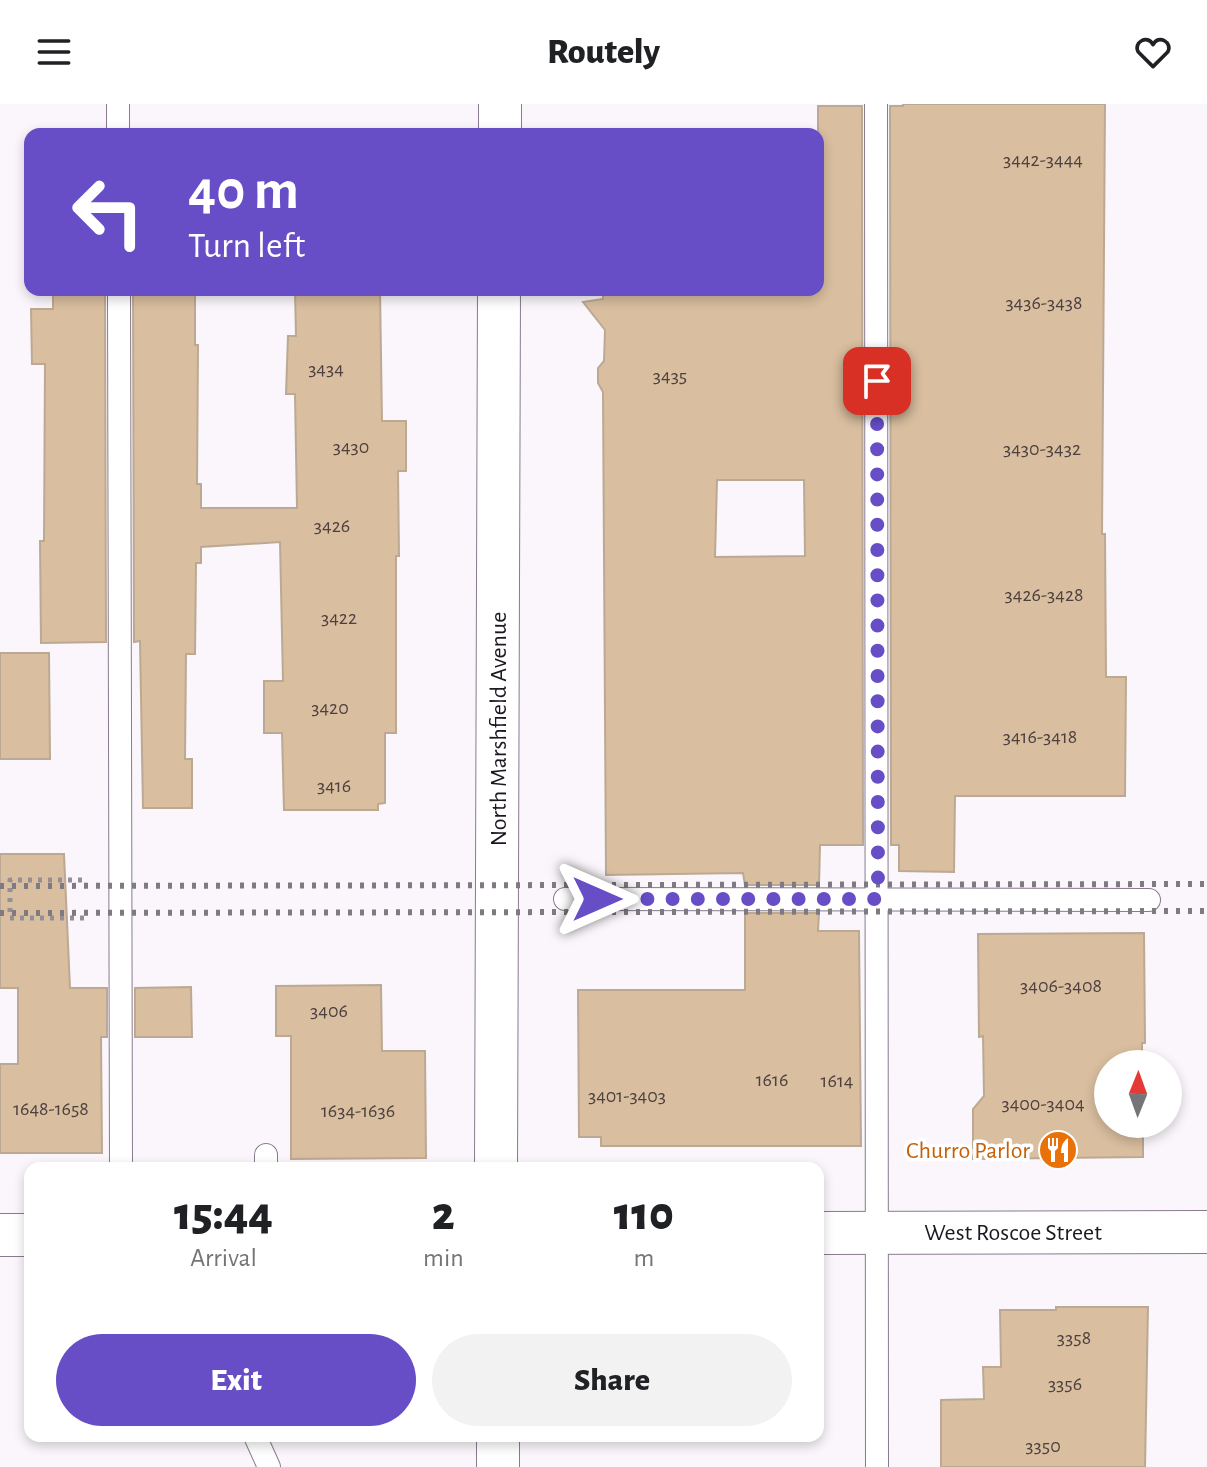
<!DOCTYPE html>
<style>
:root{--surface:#fff;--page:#f2f2f2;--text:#202124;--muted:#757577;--accent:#674dc6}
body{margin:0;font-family:"Alegreya Sans",sans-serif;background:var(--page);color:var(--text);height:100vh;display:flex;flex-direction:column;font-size:30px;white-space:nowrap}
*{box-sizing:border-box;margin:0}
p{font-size:26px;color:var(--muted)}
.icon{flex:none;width:44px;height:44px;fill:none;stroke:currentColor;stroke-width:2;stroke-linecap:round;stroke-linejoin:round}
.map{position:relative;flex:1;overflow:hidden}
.sheet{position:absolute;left:24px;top:1058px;width:800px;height:280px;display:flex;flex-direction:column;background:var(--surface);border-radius:16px;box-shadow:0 4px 12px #0003}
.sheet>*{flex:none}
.guide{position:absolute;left:24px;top:24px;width:800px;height:168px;border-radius:16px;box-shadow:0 4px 12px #0003;background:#674dc6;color:#fff;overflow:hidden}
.needle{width:52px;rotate:1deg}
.buttons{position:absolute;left:1094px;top:946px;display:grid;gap:16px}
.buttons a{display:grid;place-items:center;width:88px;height:88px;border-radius:50%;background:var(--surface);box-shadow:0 4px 12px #0003;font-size:40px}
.pin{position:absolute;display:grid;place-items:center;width:68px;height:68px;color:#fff;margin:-34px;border-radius:16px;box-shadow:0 4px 12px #0006}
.me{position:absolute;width:88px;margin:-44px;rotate:90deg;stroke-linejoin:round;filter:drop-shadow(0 0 6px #0008)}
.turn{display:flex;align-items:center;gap:28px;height:168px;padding:0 32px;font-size:36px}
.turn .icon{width:104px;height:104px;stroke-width:2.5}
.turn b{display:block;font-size:56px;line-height:68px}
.eta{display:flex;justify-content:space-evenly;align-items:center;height:136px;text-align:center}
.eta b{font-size:48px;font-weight:800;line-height:56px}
.button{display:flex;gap:16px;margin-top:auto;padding:16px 32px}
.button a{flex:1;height:92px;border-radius:48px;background:var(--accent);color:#fff;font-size:32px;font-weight:800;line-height:92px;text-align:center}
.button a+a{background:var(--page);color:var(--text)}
header{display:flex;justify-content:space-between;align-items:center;height:104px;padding:0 32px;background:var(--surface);font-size:36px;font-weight:800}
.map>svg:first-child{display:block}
</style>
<header><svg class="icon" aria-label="menu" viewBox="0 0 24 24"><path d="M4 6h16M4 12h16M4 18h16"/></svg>Routely<svg class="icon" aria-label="heart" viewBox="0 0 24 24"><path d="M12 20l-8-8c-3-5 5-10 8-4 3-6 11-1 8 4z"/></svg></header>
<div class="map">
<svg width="1207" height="1363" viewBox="0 0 1207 1363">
<rect width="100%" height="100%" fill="#faf6fb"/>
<path fill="#d9be9f" stroke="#bca993" stroke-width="2" fill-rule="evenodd" d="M 903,0 L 1105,0 L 1102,430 L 1105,430 L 1106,573 L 1126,573 L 1125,692 L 955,692 L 954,768 L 899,767 L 899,741 L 891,741 L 890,2 L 903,2 Z
M 818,2 L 862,2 L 863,741 L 820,741 L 819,781 L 745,781 L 743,769 L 606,771 L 603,288 L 598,279 L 598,264 L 604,257 L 605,226 L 583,198 L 603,195 L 603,186 L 818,186 ZM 717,376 L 804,376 L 805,452 L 715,453 Z
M 53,186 L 105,186 L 106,538 L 41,539 L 40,437 L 44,437 L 45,260 L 32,260 L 31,205 L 53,205 Z
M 133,186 L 195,186 L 195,241 L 198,241 L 197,380 L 201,380 L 201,404 L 297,404 L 295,290 L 286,290 L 288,232 L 296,232 L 295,186 L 380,186 L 382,317 L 406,317 L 406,367 L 398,367 L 399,452 L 396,452 L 396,629 L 385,629 L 385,699 L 378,700 L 378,706 L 284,706 L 282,629 L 264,629 L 264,577 L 283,577 L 280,438 L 201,443 L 201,459 L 196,459 L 195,550 L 186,550 L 185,655 L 192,655 L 192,704 L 143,704 L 140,537 L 134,538 Z
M 0,549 L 49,549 L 50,655 L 0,655 Z
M 0,750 L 64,750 L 70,884 L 107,884 L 107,933 L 101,933 L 102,1049 L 0,1049 L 0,960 L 18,960 L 18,884 L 0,884 Z
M 745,809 L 819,809 L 818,827 L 859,827 L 861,1042 L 601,1042 L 601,1033 L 579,1033 L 578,886 L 745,886 Z
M 1144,829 L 1145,939 L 1142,939 L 1142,960 L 1108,960 L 1108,1020 L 1143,1020 L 1143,1053 L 973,1055 L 973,1005 L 984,992 L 983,932 L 979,933 L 978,830 Z
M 381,881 L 382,947 L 425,947 L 426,1054 L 291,1055 L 291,932 L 276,932 L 276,882 Z
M 191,883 L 192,933 L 135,933 L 135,884 Z
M 1056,1203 L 1148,1203 L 1145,1363 L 941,1363 L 941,1296 L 984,1295 L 983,1263 L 1001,1263 L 1000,1206 L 1056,1206 Z"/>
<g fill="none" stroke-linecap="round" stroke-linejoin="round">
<defs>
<path id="service" d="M 118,0 L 118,30
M 876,0 L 877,1363
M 119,186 L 121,1064
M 565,795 L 1149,796
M 266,1064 L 266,1051
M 255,1332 L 269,1363"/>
<path id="minor" d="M 500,30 L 500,0
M 496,1064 L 499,186
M 818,1129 L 1207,1128
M 0,1131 L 30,1131
M 498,1332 L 498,1363"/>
</defs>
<use href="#service" stroke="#897a90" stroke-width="24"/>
<use href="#minor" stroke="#897a90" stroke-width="44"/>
<path stroke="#948f96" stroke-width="5" stroke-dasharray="4 6" stroke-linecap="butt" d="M 84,814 L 10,814 L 10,776 L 84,776"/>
<use href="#service" stroke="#fff" stroke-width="22"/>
<use href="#minor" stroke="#fff" stroke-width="42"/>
<path stroke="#7f7a81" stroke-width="6" stroke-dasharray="4 8" stroke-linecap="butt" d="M 0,782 L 1207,780
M 0,809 L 1207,807"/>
</g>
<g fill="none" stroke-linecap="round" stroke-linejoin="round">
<path stroke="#674dc6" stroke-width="14" stroke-dasharray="0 25.2" d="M 597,795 L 878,795 L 877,277"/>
</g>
<defs>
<symbol id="restaurant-disc" viewBox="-11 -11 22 22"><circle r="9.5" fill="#e8710a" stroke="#fff"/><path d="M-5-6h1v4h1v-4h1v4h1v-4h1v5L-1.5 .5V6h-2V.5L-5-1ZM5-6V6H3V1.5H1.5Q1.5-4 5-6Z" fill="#fff"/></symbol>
</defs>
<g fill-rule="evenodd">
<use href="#restaurant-disc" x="1036" y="1024" width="44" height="44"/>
</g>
<g text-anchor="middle" stroke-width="7" stroke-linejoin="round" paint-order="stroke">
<g font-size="20" fill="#4c4140">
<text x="1043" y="62">3442-3444</text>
<text x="1044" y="205">3436-3438</text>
<text x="326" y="271">3434</text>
<text x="670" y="278">3435</text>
<text x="351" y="349">3430</text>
<text x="1042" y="351">3430-3432</text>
<text x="332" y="428">3426</text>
<text x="1044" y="497">3426-3428</text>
<text x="339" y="520">3422</text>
<text x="330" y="610">3420</text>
<text x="1040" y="639">3416-3418</text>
<text x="334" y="688">3416</text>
<text x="1061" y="888">3406-3408</text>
<text x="329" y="913">3406</text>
<text x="772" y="982">1616</text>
<text x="837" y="983">1614</text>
<text x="627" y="998">3401-3403</text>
<text x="1043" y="1006">3400-3404</text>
<text x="51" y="1011">1648-1658</text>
<text x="358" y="1013">1634-1636</text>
<text x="1074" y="1240">3358</text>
<text x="1065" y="1286">3356</text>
<text x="1043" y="1348">3350</text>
</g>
<g font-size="24" fill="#1d1720" stroke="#fff">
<text transform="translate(498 625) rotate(-90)" y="8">North Marshfield Avenue</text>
<text x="1013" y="1136">West Roscoe Street</text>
</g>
<g font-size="24" fill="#c56008" stroke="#fff" text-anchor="end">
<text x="1030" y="1054">Churro Parlor</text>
</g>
</g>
</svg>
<div class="buttons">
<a><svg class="needle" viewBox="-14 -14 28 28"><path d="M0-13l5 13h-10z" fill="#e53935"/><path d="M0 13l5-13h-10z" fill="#757577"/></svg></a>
</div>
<div class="pin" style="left:877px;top:277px;background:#d93025"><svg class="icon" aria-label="arrive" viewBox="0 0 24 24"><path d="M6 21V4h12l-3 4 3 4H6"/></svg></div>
<svg class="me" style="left:597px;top:795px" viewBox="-20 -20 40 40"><path d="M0-17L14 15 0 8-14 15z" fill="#674dc6" stroke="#fff" stroke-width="4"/></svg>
<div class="guide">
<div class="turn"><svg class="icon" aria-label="left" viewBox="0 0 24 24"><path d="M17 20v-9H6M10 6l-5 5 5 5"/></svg><div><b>40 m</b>Turn left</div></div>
</div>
<section class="sheet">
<div class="eta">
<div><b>15:44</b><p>Arrival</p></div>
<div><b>2</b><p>min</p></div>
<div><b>110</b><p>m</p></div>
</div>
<div class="button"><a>Exit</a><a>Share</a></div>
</section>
</div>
